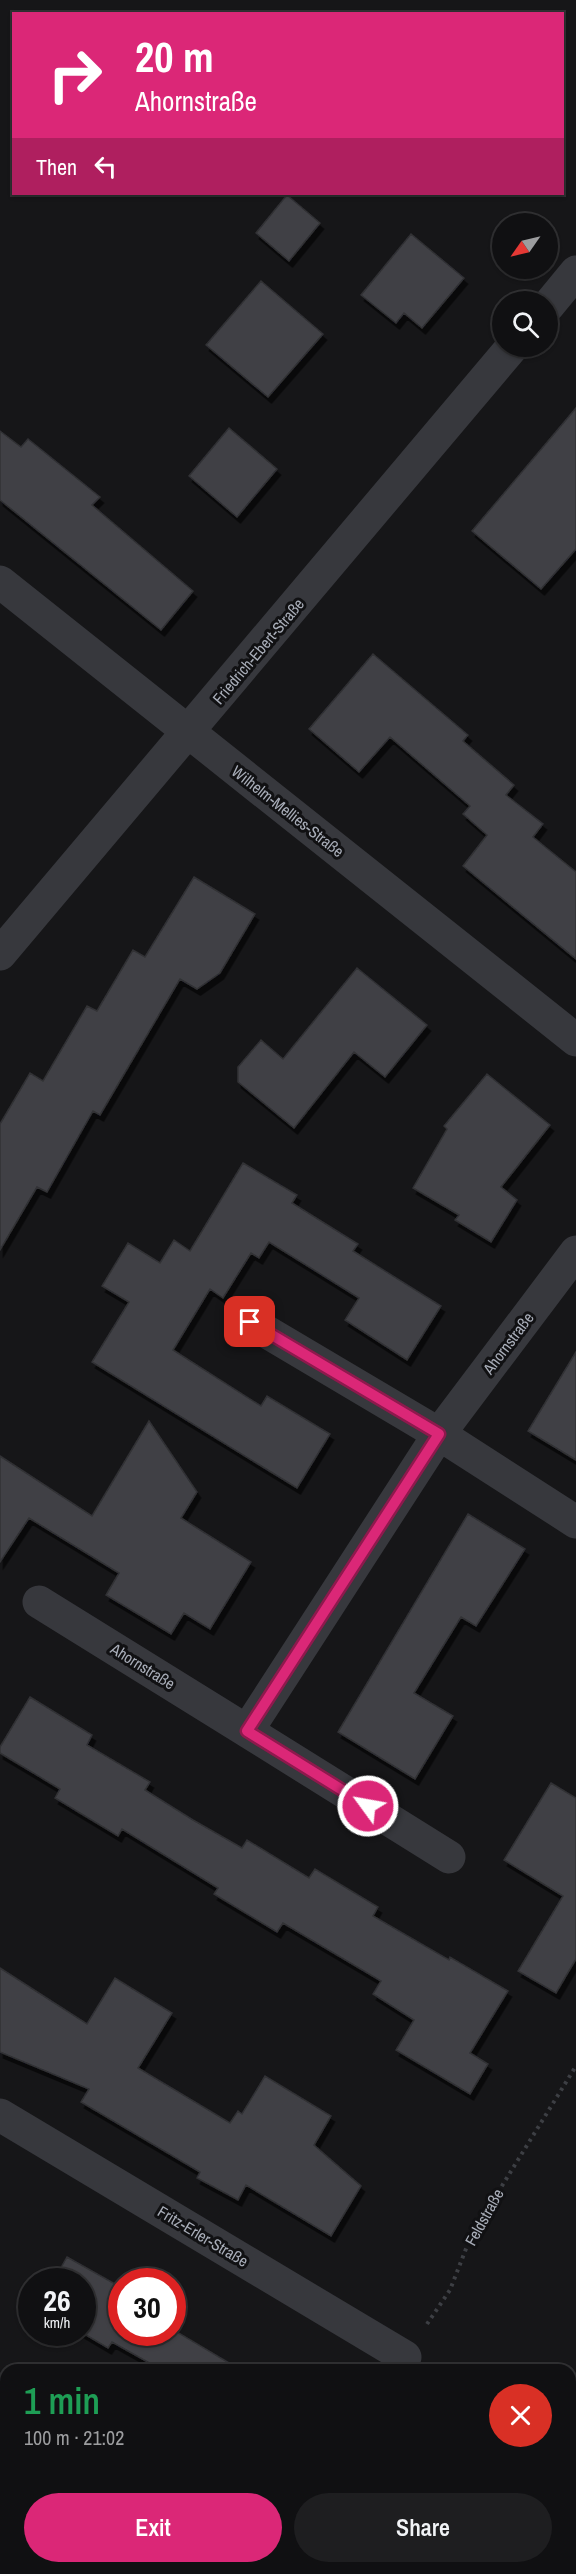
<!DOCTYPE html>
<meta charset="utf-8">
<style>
:root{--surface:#101012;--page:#1e1e20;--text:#f1f3f6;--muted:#9c9d9f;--line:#303032;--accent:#db2777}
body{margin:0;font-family:"Archivo Narrow",sans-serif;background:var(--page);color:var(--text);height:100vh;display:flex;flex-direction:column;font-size:22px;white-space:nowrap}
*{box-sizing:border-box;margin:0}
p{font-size:20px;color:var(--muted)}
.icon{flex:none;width:33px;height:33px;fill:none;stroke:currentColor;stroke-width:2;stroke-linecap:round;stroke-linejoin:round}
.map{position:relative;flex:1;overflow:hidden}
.side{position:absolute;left:0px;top:2364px;width:576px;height:210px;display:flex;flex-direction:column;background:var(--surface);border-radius:18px 18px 0 0;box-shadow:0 2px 4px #0004,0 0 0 2px var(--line)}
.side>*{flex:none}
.guide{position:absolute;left:12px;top:12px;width:552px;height:183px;border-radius:0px;box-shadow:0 2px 4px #0004,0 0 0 2px var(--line);background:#db2777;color:#fff;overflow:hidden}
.needle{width:39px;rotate:236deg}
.buttons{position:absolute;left:492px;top:213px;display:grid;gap:12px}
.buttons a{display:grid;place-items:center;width:66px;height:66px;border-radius:50%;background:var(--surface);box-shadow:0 2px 4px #0004,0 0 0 2px var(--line);font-size:30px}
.speed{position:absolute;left:18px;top:2268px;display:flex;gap:12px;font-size:30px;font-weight:700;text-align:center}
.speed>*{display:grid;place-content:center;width:78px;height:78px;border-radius:50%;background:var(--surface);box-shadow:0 2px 4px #0004,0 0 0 2px var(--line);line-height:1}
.speed small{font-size:15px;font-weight:400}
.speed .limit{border:9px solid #d22;background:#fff;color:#111}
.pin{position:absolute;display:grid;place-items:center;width:51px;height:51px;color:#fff;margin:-26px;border-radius:12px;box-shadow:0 3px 9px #0006}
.me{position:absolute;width:66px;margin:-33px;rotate:302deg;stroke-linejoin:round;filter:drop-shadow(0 0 4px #0008)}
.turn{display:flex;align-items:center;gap:21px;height:126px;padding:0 24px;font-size:27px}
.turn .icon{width:78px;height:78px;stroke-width:2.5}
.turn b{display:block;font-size:42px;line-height:51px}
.then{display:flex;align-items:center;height:57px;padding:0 24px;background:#0003;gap:12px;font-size:22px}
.round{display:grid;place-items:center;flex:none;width:63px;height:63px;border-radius:32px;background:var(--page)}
.headline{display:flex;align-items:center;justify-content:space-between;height:102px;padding:0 24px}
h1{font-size:36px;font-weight:600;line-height:45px;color:#1e9e55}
.action{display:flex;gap:12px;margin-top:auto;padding:12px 24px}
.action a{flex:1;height:69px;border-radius:36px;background:var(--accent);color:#fff;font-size:24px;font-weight:600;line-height:69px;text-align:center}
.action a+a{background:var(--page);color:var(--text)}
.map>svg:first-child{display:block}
</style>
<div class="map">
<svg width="576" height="2574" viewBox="0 0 576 2574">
<defs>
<filter id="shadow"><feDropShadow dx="3.5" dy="6" stdDeviation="0" flood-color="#0009"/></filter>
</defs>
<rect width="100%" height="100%" fill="#161618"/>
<path fill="#404145" stroke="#303034" stroke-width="1.5" filter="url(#shadow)" d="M 287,195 L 320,223 L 289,261 L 256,233 Z
M 411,234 L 464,278 L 422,328 L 404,313 L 396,323 L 361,295 Z
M 261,281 L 323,334 L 268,397 L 206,345 Z
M 576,408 L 576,549 L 541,589 L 472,531 Z
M 229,428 L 277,469 L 237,517 L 189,476 Z
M 0,431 L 21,447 L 28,439 L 100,497 L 92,505 L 193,591 L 161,630 L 0,500 Z
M 373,654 L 468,735 L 463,741 L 514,785 L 506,795 L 543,824 L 533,837 L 576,872 L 576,959 L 463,866 L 487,835 L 463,814 L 470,806 L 390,737 L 359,772 L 309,729 Z
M 194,877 L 255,914 L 220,973 L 197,989 L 180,979 L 100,1115 L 93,1111 L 47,1192 L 37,1187 L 0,1250 L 0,1124 L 30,1073 L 43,1081 L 87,1006 L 97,1011 L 133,950 L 145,957 Z
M 357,968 L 427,1025 L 385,1077 L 354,1052 L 294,1128 L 238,1082 L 238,1067 L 261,1040 L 283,1059 Z
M 487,1074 L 550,1125 L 501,1187 L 517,1200 L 491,1242 L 455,1220 L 459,1215 L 413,1188 L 447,1129 L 444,1126 Z
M 243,1163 L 297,1195 L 292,1203 L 358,1244 L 353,1251 L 441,1306 L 407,1360 L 345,1320 L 359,1298 L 269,1242 L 259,1258 L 251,1253 L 223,1298 L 210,1289 L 173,1350 L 261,1406 L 267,1396 L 330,1434 L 297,1488 L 92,1362 L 129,1302 L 102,1286 L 128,1243 L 160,1263 L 174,1240 L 190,1251 Z
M 576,1352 L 576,1460 L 528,1431 Z
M 149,1421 L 197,1492 L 181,1518 L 251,1562 L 210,1629 L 184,1613 L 171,1634 L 106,1595 L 119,1573 L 29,1518 L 0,1562 L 0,1456 L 92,1516 Z
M 468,1514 L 525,1549 L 476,1626 L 461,1617 L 414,1693 L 453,1716 L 415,1779 L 338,1732 Z
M 30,1697 L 92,1735 L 87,1745 L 150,1782 L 145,1790 L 193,1820 L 242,1848 L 247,1840 L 309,1878 L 315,1869 L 378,1907 L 373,1916 L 449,1960 L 450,1957 L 508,1991 L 470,2053 L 488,2064 L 470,2094 L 396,2050 L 414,2020 L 373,1994 L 381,1981 L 283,1923 L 277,1932 L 214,1894 L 218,1888 L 122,1829 L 118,1836 L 55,1798 L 60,1789 L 0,1753 L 0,1747 Z
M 551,1783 L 576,1798 L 576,1959 L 556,1993 L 518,1971 L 563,1896 L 504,1860 Z
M 0,1968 L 87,2024 L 115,1978 L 172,2013 L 138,2068 L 230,2123 L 238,2111 L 242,2114 L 265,2076 L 331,2116 L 314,2145 L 361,2186 L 331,2236 L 246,2185 L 238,2200 L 197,2178 L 200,2172 L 81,2102 L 89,2089 L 0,2052 Z
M 67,2257 L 122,2288 L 122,2332 L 172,2332 L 172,2329 L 241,2370 L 162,2370 L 112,2342 L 108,2348 L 81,2332 L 82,2282 L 53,2282 Z"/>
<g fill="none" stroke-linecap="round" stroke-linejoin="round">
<path stroke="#3d3f44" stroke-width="4" stroke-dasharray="3 4.5" stroke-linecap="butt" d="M 427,2324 L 450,2290 L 471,2236 L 576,2066"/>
<path stroke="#37383d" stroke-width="33" d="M 548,306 L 576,272
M 0,582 L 576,1040
M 0,954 L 513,346
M 250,1322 L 439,1434 L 576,1522
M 39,1602 L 247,1731
M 449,1857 L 247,1731 L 439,1434 L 576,1252
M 0,2115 L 405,2357 L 397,2370
M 267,2574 L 271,2568"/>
</g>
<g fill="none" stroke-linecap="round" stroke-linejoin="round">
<defs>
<path id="route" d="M 250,1322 L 439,1434 L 247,1731 L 368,1806"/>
</defs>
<use href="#route" stroke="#8e194d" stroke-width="15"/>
<use href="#route" stroke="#db2777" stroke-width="10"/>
</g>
<g text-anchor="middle" stroke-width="6" stroke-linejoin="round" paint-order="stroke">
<g font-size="16" fill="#a8adb8" stroke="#111113">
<text transform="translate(258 651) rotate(-50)" y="6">Friedrich-Ebert-Straße</text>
<text transform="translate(288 811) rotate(38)" y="6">Wilhelm-Mellies-Straße</text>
<text transform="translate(508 1343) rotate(-53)" y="6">Ahornstraße</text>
<text transform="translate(143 1666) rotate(32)" y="6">Ahornstraße</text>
<text transform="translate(484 2217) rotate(-61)" y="6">Feldstraße</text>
<text transform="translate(203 2236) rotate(31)" y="6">Fritz-Erler-Straße</text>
</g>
</g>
</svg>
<div class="buttons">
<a><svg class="needle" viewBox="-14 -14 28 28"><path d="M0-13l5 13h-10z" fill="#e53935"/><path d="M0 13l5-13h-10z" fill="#9c9d9f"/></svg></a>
<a><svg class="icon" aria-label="search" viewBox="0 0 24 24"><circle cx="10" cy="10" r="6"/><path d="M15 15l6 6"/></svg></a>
</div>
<div class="speed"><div>26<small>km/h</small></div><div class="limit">30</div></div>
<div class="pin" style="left:250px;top:1322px;background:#d93025"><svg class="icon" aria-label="arrive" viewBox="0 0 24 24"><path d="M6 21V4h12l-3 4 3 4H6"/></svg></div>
<svg class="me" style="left:368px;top:1806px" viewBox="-20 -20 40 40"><circle r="17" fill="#db2777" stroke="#fff" stroke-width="3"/><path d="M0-11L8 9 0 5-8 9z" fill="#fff"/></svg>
<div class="guide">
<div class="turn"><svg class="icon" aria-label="right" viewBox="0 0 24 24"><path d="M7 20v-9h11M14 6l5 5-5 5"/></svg><div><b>20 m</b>Ahornstraße</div></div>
<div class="then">Then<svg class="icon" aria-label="left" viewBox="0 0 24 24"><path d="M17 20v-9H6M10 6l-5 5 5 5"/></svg></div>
</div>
<section class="side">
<div class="headline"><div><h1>1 min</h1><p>100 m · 21:02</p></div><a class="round" style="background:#d93025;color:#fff"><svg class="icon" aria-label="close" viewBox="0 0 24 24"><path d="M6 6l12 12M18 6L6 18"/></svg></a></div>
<div class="action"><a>Exit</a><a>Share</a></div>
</section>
</div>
